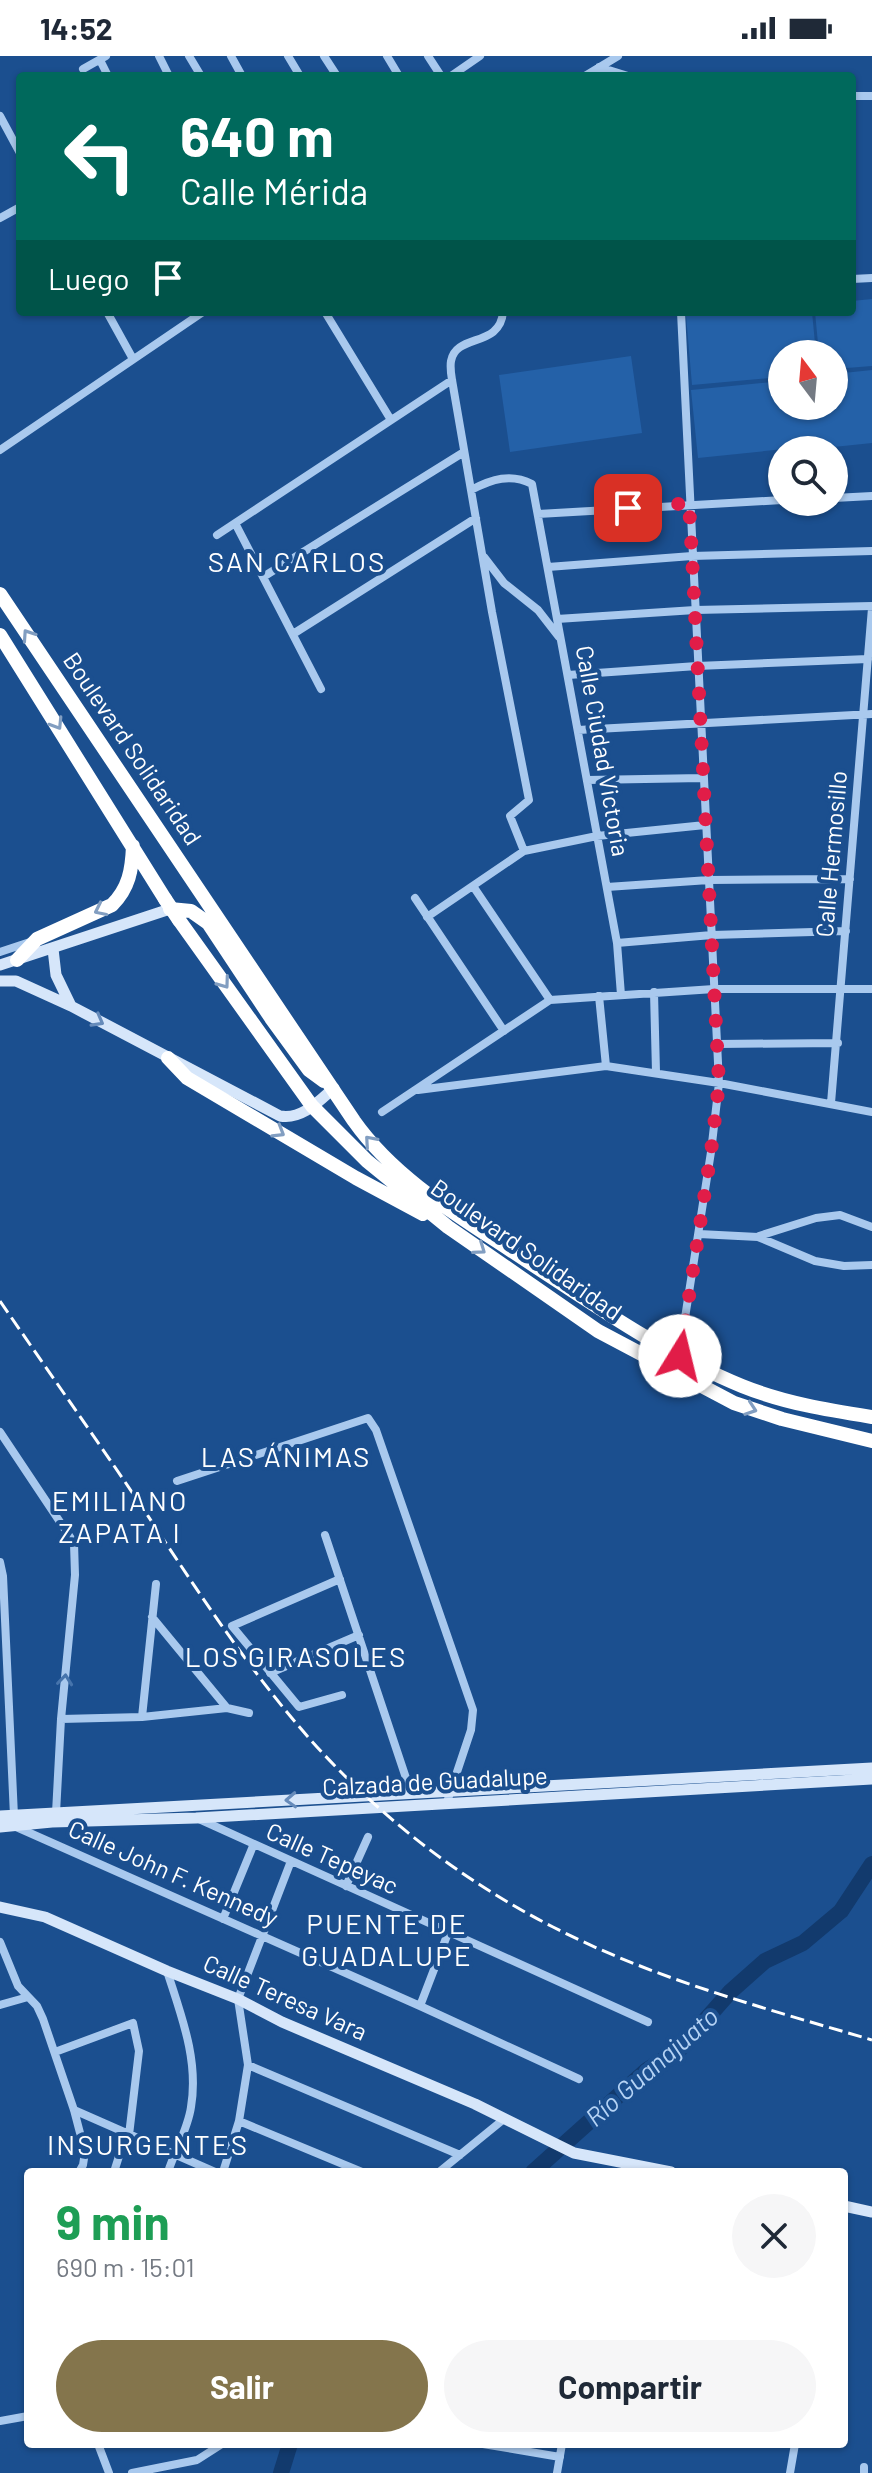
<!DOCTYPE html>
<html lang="es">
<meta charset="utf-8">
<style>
:root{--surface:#fff;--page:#f6f6f7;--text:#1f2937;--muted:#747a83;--accent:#84754c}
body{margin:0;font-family:Barlow,sans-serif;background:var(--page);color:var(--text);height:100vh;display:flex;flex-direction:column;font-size:30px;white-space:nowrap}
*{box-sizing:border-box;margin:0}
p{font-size:26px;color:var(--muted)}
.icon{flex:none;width:44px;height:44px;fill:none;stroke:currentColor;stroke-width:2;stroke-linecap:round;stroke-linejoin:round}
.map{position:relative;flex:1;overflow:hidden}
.drawer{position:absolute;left:24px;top:2112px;width:824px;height:280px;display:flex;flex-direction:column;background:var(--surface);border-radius:8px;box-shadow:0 2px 6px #0004}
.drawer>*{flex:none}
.hud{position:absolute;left:16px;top:16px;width:840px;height:244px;border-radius:8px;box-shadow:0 2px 6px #0004;background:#00695c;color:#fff;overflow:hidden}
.needle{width:52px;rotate:344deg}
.controls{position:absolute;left:768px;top:284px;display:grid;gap:16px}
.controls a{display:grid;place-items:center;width:80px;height:80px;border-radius:50%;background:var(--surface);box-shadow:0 2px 6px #0004;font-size:40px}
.pin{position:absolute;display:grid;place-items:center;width:68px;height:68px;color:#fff;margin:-34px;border-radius:16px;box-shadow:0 4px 12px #0006}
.me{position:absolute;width:88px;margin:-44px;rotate:9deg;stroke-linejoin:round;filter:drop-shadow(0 0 6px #0008)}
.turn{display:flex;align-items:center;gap:28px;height:168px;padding:0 32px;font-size:36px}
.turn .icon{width:104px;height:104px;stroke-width:2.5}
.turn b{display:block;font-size:56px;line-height:68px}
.then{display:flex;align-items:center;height:76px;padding:0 32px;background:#0003;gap:16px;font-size:30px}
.round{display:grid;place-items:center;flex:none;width:84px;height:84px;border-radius:42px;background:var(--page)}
.overview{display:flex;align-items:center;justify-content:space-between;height:136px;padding:0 32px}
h1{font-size:48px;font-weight:700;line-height:60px;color:#1e9e55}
.action{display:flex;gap:16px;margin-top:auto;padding:16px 32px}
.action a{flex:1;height:92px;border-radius:48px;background:var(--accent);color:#fff;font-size:32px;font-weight:700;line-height:92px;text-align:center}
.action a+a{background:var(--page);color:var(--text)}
.status{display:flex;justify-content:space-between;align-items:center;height:56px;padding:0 40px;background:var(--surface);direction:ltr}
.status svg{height:22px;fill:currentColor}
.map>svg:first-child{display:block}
</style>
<div class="status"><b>14:52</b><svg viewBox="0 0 49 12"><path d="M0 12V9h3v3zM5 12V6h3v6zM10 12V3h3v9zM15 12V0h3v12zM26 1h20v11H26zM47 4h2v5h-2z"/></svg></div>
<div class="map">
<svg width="872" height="2417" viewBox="0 0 872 2417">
<rect width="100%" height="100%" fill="#1b4f8f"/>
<path fill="#2461a8" d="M 872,243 L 872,310 L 834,313 L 834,298 L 819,298 L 815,256 L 852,256 L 852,245 Z
M 725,256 L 812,256 L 816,298 L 782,298 L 782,321 L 692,329 L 686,259 Z
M 631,300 L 642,377 L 510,396 L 499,319 Z
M 872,314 L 872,387 L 824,392 L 823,389 L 698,402 L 691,334 L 782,325 L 782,350 L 834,350 L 834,318 Z"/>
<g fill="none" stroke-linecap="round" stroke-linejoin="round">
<path stroke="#123a6d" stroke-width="16" d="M 533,2116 L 647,2014 L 679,1994 L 730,1936 L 765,1905 L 803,1887 L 841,1855 L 872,1808
M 281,2417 L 290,2388"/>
<path stroke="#a9c9ee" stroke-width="8" d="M 159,0 L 169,20
M 189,0 L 201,20
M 231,0 L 242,20
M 288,0 L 300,20
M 324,0 L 337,20
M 387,0 L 399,20
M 428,0 L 441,20
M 100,4 L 108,20
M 599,11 L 628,20
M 83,13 L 106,0
M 451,20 L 480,0
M 585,20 L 618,0
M 852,40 L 872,40
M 0,60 L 20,97
M 0,162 L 20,151
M 852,223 L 872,222
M 107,256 L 133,303
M 325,256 L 391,364
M 503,256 C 500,292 456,277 451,305 C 450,311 451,318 452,324 L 492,556 L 529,744 L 510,760 L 524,795
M 0,394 L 203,256
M 471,434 C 492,423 511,417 532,428 L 617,887 L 621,939
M 834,442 L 872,440
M 538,458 L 782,444
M 235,467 L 321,633
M 217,479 L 452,324
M 484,501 L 504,527 L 538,554 L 559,581
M 548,511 L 692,500 L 872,495
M 263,521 L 464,396
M 557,563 L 695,554 L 872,550
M 293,578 L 476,462
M 568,619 L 697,610 L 868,603
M 578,674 L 872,658
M 587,724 L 703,722
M 473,830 L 550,944
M 607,831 L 709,824 L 850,823
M 415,842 L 504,975
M 427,861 L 524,795 L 597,780 L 705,769
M 617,887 L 712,879 L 846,875
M 0,896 L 33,885
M 654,936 L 656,1016
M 599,940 L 606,1010
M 717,988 L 838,987
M 418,1034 L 606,1010 L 719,1027 L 872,1056
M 831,1047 L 872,552
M 382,1056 L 550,944 L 714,933 L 872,933
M 699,1178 L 758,1181 L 815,1205 L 844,1210 L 872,1209
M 759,1180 L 816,1162 L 840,1159 L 872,1171
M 679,1300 L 711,1096 L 719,1027 L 681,256
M 0,1376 L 74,1487 L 75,1519 L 61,1663 L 56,1757
M 177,1425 L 368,1362 L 376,1374 L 473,1654 L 471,1674 L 447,1746
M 325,1479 L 411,1737
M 0,1506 L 3,1520 L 14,1760
M 340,1523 L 232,1570 L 299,1651 L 342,1639
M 152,1561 L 227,1652
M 270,1617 L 359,1579
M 142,1661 L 156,1528
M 61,1663 L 142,1661 L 227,1652 L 249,1657
M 199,1763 L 648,1966
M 14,1770 L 420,1950 L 579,2023
M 346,1830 L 368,1781
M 223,1863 L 253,1790
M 0,1886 L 18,1930 L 37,1950 L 43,1963 L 74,2054 L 85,2096 L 83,2109 L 79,2116
M 167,1915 C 181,1959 199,2004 191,2051 C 188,2073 175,2094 168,2116
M 0,1949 L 28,1941
M 420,1950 L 448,1877
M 55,1996 L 133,1967 L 139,1995 L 129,2079
M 248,2009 L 460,2099
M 74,2054 L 215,2116
M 239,2065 L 362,2116
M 114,2116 L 126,2078
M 223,2116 L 239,2065 L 248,2009 L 238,1943 L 291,1805
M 439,2116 L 504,2063
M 0,2365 L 28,2360
M 98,2388 L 109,2417
M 483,2388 L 560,2401
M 132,2417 L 197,2404 L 222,2388
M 557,2417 L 562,2388
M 790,2417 L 795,2388
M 864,2417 L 864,2411"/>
<path stroke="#d6e6fa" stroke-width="11" d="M 53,893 L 56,919 L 71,950
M 0,909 L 170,853
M 0,925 L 16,925 L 71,950 L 280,1060 C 302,1064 319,1045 334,1032
M 0,1760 L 872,1712
M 0,1771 L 52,1766 L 196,1762 L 872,1723
M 0,1851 L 45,1861 L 167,1915 L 238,1943 L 282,1966 L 475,2048 L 574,2097 L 671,2116
M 844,2150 L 872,2156"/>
<path stroke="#fff" stroke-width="14" d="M 0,538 L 354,1065 C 397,1126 466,1164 527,1205 C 596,1250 666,1299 742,1330 C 784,1347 828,1354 872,1361
M 0,579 L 165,843
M 170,853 L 191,855 L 208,867 L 271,962 L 309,1014 L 324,1025
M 179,864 L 312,1050 L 367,1105 L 448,1171 L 598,1275 L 734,1347 L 782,1363 L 872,1385
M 17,904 L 37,883 L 112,849 C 129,832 132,814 133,790
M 168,1002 L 187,1022 L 356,1122 L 423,1158"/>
<path stroke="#fff" stroke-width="3" stroke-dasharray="14 6" stroke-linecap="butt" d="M 0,1245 C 48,1315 97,1384 144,1454 C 191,1525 237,1596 291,1661 C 363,1748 453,1820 553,1871 C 654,1923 764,1952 872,1984"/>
<path stroke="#fff" stroke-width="14" d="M 165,843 L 179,864"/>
</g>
<defs><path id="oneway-chevron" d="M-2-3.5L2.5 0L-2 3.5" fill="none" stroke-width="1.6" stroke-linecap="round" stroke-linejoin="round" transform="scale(2)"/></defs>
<g stroke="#829ec1">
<use href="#oneway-chevron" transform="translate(28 579) rotate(-124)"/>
<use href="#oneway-chevron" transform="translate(57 668) rotate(58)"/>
<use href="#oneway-chevron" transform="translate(100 854) rotate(154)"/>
<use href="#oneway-chevron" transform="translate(224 927) rotate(54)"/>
<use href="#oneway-chevron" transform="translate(279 1076) rotate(31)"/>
<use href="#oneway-chevron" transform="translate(370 1085) rotate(-131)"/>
<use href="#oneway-chevron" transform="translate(480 1193) rotate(35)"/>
<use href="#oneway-chevron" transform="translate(751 1353) rotate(19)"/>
</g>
<g stroke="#668bba">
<use href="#oneway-chevron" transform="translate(98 965) rotate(29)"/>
<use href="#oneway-chevron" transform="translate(291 1744) rotate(177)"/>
</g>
<use stroke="#4674ac" href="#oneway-chevron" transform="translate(65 1624) rotate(-84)"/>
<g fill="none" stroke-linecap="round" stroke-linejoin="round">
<path stroke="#e11d48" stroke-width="14" stroke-dasharray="0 25.2" d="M 628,452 L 689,447 L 692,500 L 719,1027 L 711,1096 L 680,1300"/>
</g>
<g text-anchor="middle" stroke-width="8" stroke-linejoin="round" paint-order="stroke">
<g font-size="24" fill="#fff" stroke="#1b4f8f">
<text transform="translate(132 693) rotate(56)" y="8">Boulevard Solidaridad</text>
<text transform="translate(602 695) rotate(80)" y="8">Calle Ciudad Victoria</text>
<text transform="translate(832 798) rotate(-85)" y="8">Calle Hermosillo</text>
<text transform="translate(526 1194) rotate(35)" y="8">Boulevard Solidaridad</text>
<text transform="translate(435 1726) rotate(-3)" y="8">Calzada de Guadalupe</text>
<text transform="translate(332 1803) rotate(24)" y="8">Calle Tepeyac</text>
<text transform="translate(173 1818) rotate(24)" y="8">Calle John F. Kennedy</text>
<text transform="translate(285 1942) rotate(24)" y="8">Calle Teresa Vara</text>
</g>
<g font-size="26" font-style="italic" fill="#b5d3f5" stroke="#1b4f8f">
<text transform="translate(652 2011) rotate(-41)" y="9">Río Guanajuato</text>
</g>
<g font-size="28" letter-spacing="2" fill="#fff" stroke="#1b4f8f">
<text x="297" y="516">SAN CARLOS</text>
<text x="286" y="1411">LAS ÁNIMAS</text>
<text x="120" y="1455">EMILIANO<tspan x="120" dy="32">ZAPATA I</tspan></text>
<text x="296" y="1611">LOS GIRASOLES</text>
<text x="387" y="1878">PUENTE DE<tspan x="387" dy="32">GUADALUPE</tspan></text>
<text x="148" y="2099">INSURGENTES</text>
</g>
</g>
</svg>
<div class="controls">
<a><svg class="needle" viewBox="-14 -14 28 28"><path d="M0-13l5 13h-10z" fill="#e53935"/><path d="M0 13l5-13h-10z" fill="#747a83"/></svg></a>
<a><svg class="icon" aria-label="search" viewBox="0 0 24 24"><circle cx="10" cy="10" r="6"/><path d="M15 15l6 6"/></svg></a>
</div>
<div class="pin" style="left:628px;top:452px;background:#d93025"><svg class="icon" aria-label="arrive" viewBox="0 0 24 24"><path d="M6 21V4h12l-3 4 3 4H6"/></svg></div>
<svg class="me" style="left:680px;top:1300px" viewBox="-20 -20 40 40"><circle r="19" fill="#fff"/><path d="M0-13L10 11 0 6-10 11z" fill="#e11d48"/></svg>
<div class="hud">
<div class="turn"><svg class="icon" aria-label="left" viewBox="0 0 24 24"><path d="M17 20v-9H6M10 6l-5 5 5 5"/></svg><div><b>640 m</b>Calle Mérida</div></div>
<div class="then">Luego<svg class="icon" aria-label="arrive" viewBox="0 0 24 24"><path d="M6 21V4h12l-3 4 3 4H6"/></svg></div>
</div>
<section class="drawer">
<div class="overview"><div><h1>9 min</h1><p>690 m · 15:01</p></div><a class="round"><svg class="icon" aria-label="close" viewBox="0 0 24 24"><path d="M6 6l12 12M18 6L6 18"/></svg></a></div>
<div class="action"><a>Salir</a><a>Compartir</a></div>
</section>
</div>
